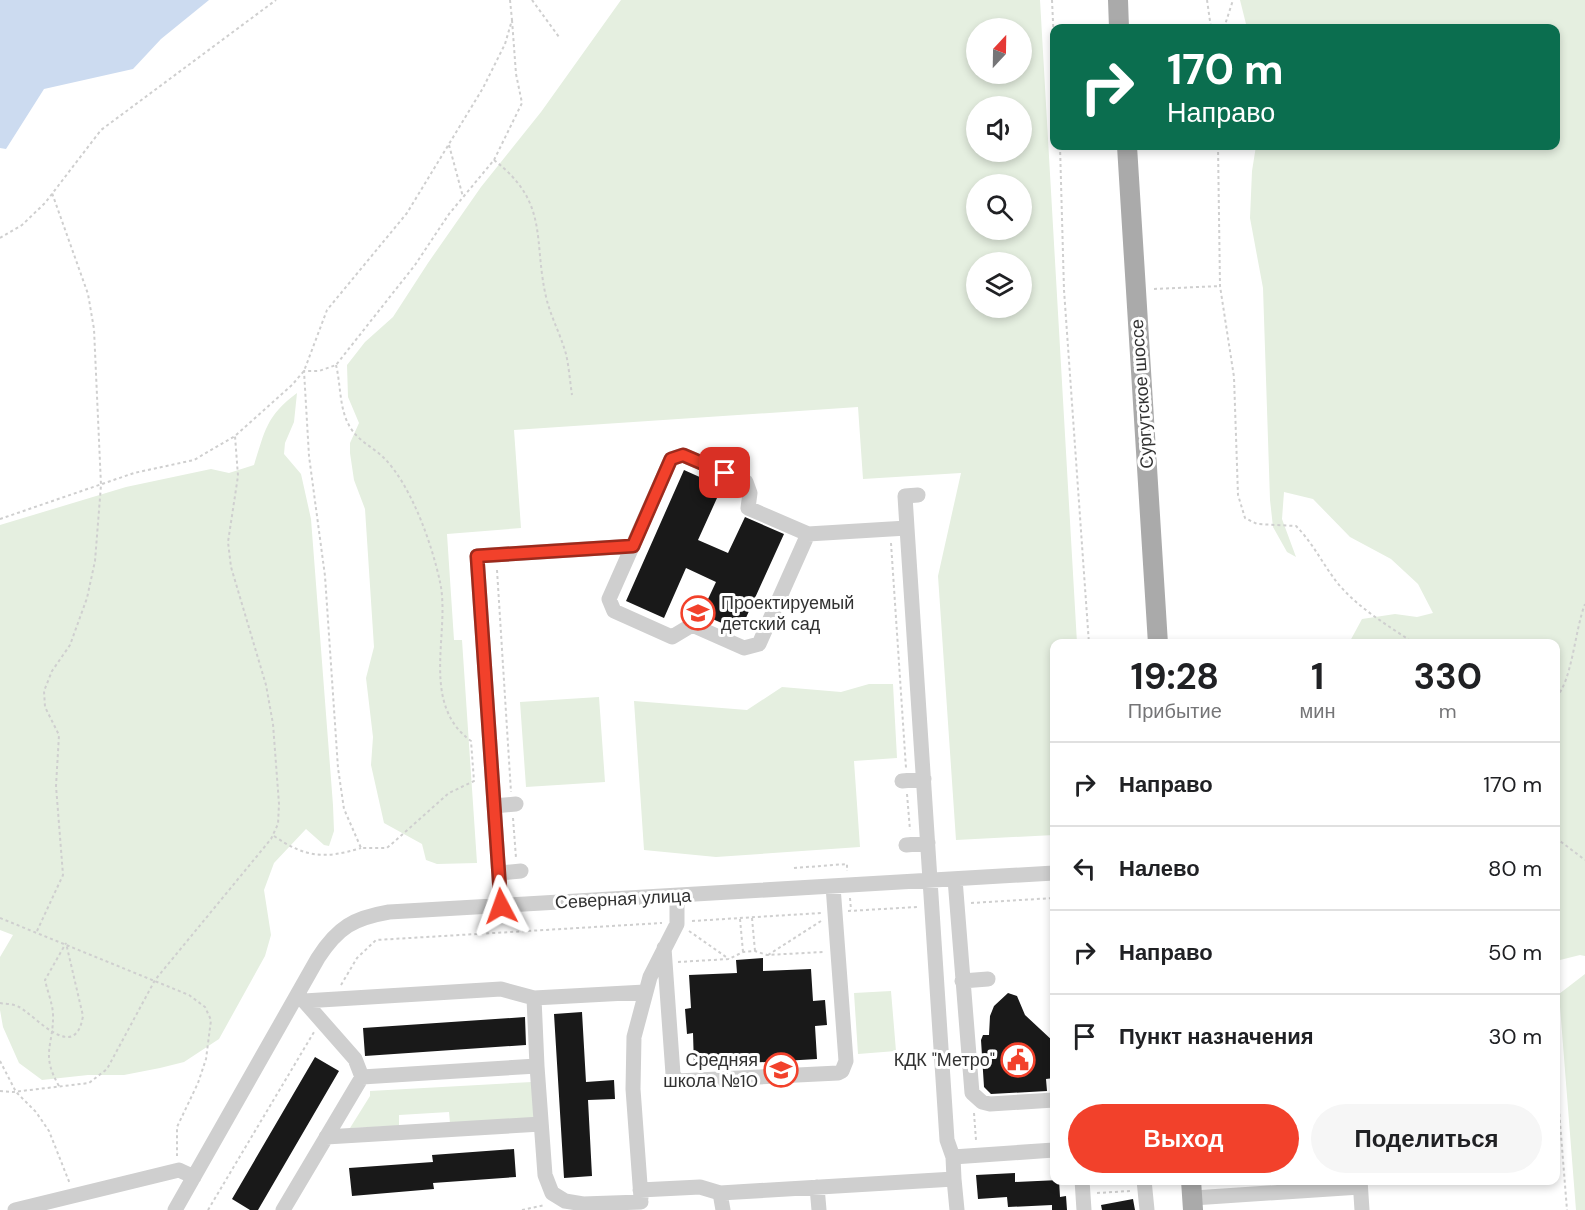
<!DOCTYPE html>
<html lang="ru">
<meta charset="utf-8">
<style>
:root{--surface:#fff;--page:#f6f6f6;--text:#202124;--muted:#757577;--line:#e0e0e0;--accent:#f2412b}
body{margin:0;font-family:"DM Sans",sans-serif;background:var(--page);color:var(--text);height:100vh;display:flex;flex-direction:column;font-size:22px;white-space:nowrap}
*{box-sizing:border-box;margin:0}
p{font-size:20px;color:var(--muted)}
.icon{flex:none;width:33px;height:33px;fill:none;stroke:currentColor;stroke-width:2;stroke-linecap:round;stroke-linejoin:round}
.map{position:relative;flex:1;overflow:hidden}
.panel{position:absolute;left:1050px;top:639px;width:510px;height:546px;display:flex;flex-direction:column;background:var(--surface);border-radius:12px;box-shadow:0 3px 9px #0003}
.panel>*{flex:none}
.guide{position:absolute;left:1050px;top:24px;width:510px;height:126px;border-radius:12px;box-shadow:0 3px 9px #0003;background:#0b6e4f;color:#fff;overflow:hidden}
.needle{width:39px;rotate:22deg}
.fabs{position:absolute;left:966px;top:18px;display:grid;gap:12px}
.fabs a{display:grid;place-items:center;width:66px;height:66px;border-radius:50%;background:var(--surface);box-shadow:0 3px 9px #0003;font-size:30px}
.pin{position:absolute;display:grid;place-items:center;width:51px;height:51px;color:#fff;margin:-26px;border-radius:12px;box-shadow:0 3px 9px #0006}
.me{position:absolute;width:66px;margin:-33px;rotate:356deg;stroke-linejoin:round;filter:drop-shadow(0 0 4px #0008)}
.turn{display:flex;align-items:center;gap:21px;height:126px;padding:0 18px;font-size:27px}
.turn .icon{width:78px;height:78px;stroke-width:2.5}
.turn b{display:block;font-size:42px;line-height:51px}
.eta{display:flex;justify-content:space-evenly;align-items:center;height:102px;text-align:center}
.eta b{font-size:36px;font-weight:700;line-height:42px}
.primary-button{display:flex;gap:12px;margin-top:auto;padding:12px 18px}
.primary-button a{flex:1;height:69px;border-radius:36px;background:var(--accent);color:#fff;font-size:24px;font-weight:700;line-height:69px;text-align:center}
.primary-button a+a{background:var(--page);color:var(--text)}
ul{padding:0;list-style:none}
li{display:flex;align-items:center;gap:18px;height:84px;padding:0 18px;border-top:2px solid var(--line)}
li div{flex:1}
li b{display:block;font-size:22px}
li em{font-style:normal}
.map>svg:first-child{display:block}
</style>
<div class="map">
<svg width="1585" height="1210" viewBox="0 0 1585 1210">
<rect width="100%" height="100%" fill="#fff"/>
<path fill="#e5efe0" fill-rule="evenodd" d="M 621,0 L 1040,0 L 1077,643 L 1054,644 L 1054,835 L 956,840 L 938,576 L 961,473 L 863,479 L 858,407 L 514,430 L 521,528 L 447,534 L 454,640 L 462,640 L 477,863 L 437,864 L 426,860 L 422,844 L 384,823 L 371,765 L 373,737 L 366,678 L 374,647 L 365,509 L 354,480 L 350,453 L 350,443 L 359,423 L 348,397 L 347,365 L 365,342 L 393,317 L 428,263 L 481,187 L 541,112 ZM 1022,28 L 1022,74 L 976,74 L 976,28 ZM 1022,106 L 1022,152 L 976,152 L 976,106 ZM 1022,184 L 1022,230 L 976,230 L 976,184 ZM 1022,262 L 1022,308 L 976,308 L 976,262 Z
M 1240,0 L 1585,0 L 1585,956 L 1580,955 L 1556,961 L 1556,644 L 1349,643 L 1362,619 L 1395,614 L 1417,617 L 1433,613 L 1418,584 L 1391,559 L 1350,537 L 1313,499 L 1284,492 L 1282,519 L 1296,557 L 1287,552 L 1273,527 L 1270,500 L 1263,288 L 1250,218 L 1252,171 L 1256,146 L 1556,146 L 1556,28 L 1247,28 Z
M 297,393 L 294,422 L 285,443 L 284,454 L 301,474 L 311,519 L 333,805 L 334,831 L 329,846 L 324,845 L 306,829 L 274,863 L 264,890 L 271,935 L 265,956 L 219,1039 L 184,1062 L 160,1068 L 124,1075 L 88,1075 L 42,1080 L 19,1063 L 3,1027 L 0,1010 L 0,957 L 13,935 L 0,930 L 0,525 L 126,487 L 211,469 L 229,473 L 254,465 C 265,431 266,416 297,393 Z
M 869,684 L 893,684 L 897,758 L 854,761 L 860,847 L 716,857 L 644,850 L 634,701 L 747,710 L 782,687 L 841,692 Z
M 599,697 L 605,782 L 526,787 L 520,702 Z
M 1585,974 L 1585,1210 L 1576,1210 L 1559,994 Z
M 891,991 L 896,1051 L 858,1054 L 854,993 Z
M 532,1082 L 534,1118 L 450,1123 L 449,1112 L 399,1115 L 399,1126 L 350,1128 L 370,1096 L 370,1091 Z"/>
<path fill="#ccdbf0" d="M 0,0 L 209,0 L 161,39 L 133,69 L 44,89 L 6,149 L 0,148 Z"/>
<path fill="#191919" d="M 684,470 L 722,487 L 698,540 L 728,553 L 745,517 L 784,534 L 740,631 L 701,614 L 716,582 L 686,568 L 664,618 L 626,601 Z
M 763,958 L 763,971 L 811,969 L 813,1001 L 825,1000 L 827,1025 L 815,1026 L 817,1059 L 694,1066 L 693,1033 L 687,1034 L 685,1009 L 691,1008 L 689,975 L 737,973 L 736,960 Z
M 1008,993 L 1017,996 L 1025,1015 L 1054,1042 L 1054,1078 L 1046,1079 L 1047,1091 L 991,1094 L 984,1087 L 981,1040 L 983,1035 L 989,1035 L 990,1016 L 994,1006 Z
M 582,1012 L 586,1082 L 614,1080 L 615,1099 L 588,1100 L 592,1176 L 564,1178 L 554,1014 Z
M 525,1017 L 526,1045 L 365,1056 L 363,1028 Z
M 315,1057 L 339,1071 L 258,1210 L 250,1210 L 232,1199 Z
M 514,1149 L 516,1177 L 433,1183 L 434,1189 L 352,1196 L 349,1168 L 433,1162 L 432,1155 Z
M 1015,1173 L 1015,1182 L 1059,1180 L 1060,1197 L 1066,1196 L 1067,1210 L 1052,1210 L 1052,1205 L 1008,1207 L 1007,1197 L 978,1199 L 976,1175 Z
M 1133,1199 L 1135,1210 L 1102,1210 L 1101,1205 Z"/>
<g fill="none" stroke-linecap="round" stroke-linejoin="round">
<path stroke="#cfcfcf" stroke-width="2" stroke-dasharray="3 3" stroke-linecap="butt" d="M 532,0 L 559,37
M 1052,0 L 1054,43
M 1207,0 L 1211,28
M 1224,28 L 1233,0
M 449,145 L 463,197
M 1060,146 L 1064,290 L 1089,644
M 1218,146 L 1220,286 L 1234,377 L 1238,495 L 1245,518 L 1257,524 L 1296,526 C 1314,544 1324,567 1340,586 C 1361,610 1389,626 1415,644
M 494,160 C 551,204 532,241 547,301 C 552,319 561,336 566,354 C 569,367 570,382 572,395
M 0,238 L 22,225 L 45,203 L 101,130 L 276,0
M 1154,289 L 1220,286
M 336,365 C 341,385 339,409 350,427 C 358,441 373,447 384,458 C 411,485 432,544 440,582 C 451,632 419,703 471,741 L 474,781 L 449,793 L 387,848 L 361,848 L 344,809 L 338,768 L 325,576 L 309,456 L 304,371 L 319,371 L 336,365 L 415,265 L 449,214 L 494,160 L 522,103 L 516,74 L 512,20
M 0,519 L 134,473 L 194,460 L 235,436 L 292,385 L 304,371 L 327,310 L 407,213 L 483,88 L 505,44 L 512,20 L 510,0
M 891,543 L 906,768
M 497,570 L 511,792
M 1556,697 C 1572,682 1575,629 1585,604
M 907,794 L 910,830
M 513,818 L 516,858
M 274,836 C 306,858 325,859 361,848
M 1556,838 L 1585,860
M 794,868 L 847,864 L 847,871
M 850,898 L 851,910
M 971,903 L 1054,898
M 848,911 L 917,907
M 0,918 L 189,995 L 205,1007 L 211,1020 L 206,1059 L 198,1083 L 177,1127 L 177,1156
M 752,918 L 755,951
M 740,919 L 743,952
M 692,921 L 821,913
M 37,931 L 63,875 L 56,786 L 59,735 L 45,707 L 44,691 L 52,671 L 70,645 L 87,598 L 95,561 L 101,485 L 94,329 L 88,294 L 52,193
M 689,931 L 729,959
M 768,955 L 821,921
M 678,962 L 729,959 L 743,952 L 755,951 L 767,955 L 823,952
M 341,985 L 357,958 L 376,940 L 662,923
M 0,1003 C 6,1004 14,1004 19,1007 C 36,1016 75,1064 83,1016 L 66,943
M 0,1061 L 16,1092 L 36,1112 L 49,1131 L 70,1184
M 1556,1072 L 1567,1210
M 59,1086 C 40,1053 54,1046 53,1013 C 52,1002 47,990 45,980 L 66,943
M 0,1091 L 13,1092 L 89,1083 L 107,1069 L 155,980 L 271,839 L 278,824 L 279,804 L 273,724 L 266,685 L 231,567 L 228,542 L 238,476 L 235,436
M 974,1113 L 976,1140
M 1097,1193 L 1130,1191
M 208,1210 L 314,1032
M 522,1210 L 545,1205"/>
<path stroke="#cfcfcf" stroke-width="15" d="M 683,455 L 746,482 L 750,493 L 748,508 L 808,534 L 759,644 L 744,648 L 692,625 L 672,637 L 614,611 L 609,599 L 671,459 Z
M 907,528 L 905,496 L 918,495
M 902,781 L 924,779
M 494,806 L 516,804
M 906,845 L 928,843
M 499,873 L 521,871
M 955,879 L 972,1093 L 982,1102 L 990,1104 L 1054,1100
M 501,906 L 477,556 L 633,546
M 664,948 L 673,1074 L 677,1081 L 838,1073 L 842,1071 L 846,1061 L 833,886
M 962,981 L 988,979
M 297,997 L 304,1001 L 501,989 L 534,998 L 645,992
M 534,998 L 537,1066
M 362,1077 L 537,1066 L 545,1175 L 552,1193 L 565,1201 L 583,1204 L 641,1202
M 326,1137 L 541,1124
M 953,1157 L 1054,1150
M 954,1179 L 957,1210
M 1082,1180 L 1084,1210
M 1144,1180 L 1147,1210
M 1360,1180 L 1362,1210
M 817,1187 L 819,1210
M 640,1190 L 700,1187 L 720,1193 L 954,1179 L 953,1157 L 947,1140 L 907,528 L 808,534
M 720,1193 L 723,1210
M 641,1198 L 633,1089 L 634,1037 L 650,977 L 677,924 L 677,896
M 1193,1198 L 1360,1187
M 15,1210 L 179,1170 L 194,1177
M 175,1210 L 318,958 C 338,927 354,918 389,912 L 1054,873
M 283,1210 L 362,1077 L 355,1059 L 304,1001"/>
<path stroke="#aaa" stroke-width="20" d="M 1118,0 L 1119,28
M 1127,146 L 1158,644
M 1191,1180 L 1193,1210"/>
</g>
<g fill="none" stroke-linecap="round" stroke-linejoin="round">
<defs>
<path id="route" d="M 501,906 L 477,556 L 633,546 L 671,459 L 683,455 L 725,473"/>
</defs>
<use href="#route" stroke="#9d2a1c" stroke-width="15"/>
<use href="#route" stroke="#f2412b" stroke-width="10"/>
</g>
<defs>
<symbol id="school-ring" viewBox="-11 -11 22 22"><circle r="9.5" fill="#fff" stroke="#f2412b" stroke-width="1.5"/><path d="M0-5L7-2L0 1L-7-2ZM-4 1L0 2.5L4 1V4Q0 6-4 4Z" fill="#f2412b"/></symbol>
<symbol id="civic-ring" viewBox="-11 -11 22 22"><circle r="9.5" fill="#fff" stroke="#f2412b" stroke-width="1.5"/><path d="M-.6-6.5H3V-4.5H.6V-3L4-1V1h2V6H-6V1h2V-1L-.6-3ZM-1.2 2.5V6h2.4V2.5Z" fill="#f2412b"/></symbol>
</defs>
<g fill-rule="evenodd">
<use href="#school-ring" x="679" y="594" width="38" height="38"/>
<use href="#civic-ring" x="999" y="1041" width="38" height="38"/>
<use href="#school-ring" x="762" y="1051" width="38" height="38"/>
</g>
<g text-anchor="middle" stroke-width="6" stroke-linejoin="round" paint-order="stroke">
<g font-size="18" fill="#323232" stroke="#fff">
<text transform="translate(1142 394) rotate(-94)" y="6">Сургутское шоссе</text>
<text transform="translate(623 899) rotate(-3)" y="6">Северная улица</text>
</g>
<g font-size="18" fill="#323232" stroke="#fff" text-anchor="end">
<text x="721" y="609" text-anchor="start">Проектируемый<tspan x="721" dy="21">детский сад</tspan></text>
<text x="758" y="1066">Средняя<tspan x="758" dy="21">школа №10</tspan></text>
<text x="995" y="1066">КДК "Метро"</text>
</g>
</g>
</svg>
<div class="fabs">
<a><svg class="needle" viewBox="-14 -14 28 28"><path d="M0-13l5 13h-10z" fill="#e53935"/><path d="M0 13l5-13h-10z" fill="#757577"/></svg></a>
<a><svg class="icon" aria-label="sound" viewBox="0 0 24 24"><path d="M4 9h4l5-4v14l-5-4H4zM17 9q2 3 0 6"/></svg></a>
<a><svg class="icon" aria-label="search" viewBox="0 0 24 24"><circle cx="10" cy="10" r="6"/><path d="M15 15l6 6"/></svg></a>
<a><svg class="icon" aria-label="layers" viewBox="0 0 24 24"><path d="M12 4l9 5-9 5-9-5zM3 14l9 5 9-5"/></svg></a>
</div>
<div class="pin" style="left:725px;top:473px;background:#d93025"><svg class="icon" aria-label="arrive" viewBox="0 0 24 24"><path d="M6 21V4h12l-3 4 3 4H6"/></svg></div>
<svg class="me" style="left:501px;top:906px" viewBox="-20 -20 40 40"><path d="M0-17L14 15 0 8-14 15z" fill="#f2412b" stroke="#fff" stroke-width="4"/></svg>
<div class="guide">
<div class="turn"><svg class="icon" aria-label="right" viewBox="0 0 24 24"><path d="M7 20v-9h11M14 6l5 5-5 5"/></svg><div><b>170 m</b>Направо</div></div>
</div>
<section class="panel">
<div class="eta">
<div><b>19:28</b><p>Прибытие</p></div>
<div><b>1</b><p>мин</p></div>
<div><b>330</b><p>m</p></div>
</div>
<ul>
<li><svg class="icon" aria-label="right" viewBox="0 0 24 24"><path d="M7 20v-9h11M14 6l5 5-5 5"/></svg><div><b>Направо</b></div><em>170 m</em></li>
<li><svg class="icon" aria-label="left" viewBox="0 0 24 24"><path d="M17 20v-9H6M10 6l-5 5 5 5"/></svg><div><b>Налево</b></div><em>80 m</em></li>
<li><svg class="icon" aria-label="right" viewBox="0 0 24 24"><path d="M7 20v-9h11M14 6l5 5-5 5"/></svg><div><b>Направо</b></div><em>50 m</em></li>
<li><svg class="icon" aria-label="arrive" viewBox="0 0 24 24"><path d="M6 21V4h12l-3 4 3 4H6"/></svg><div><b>Пункт назначения</b></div><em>30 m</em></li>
</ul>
<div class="primary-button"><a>Выход</a><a>Поделиться</a></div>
</section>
</div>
